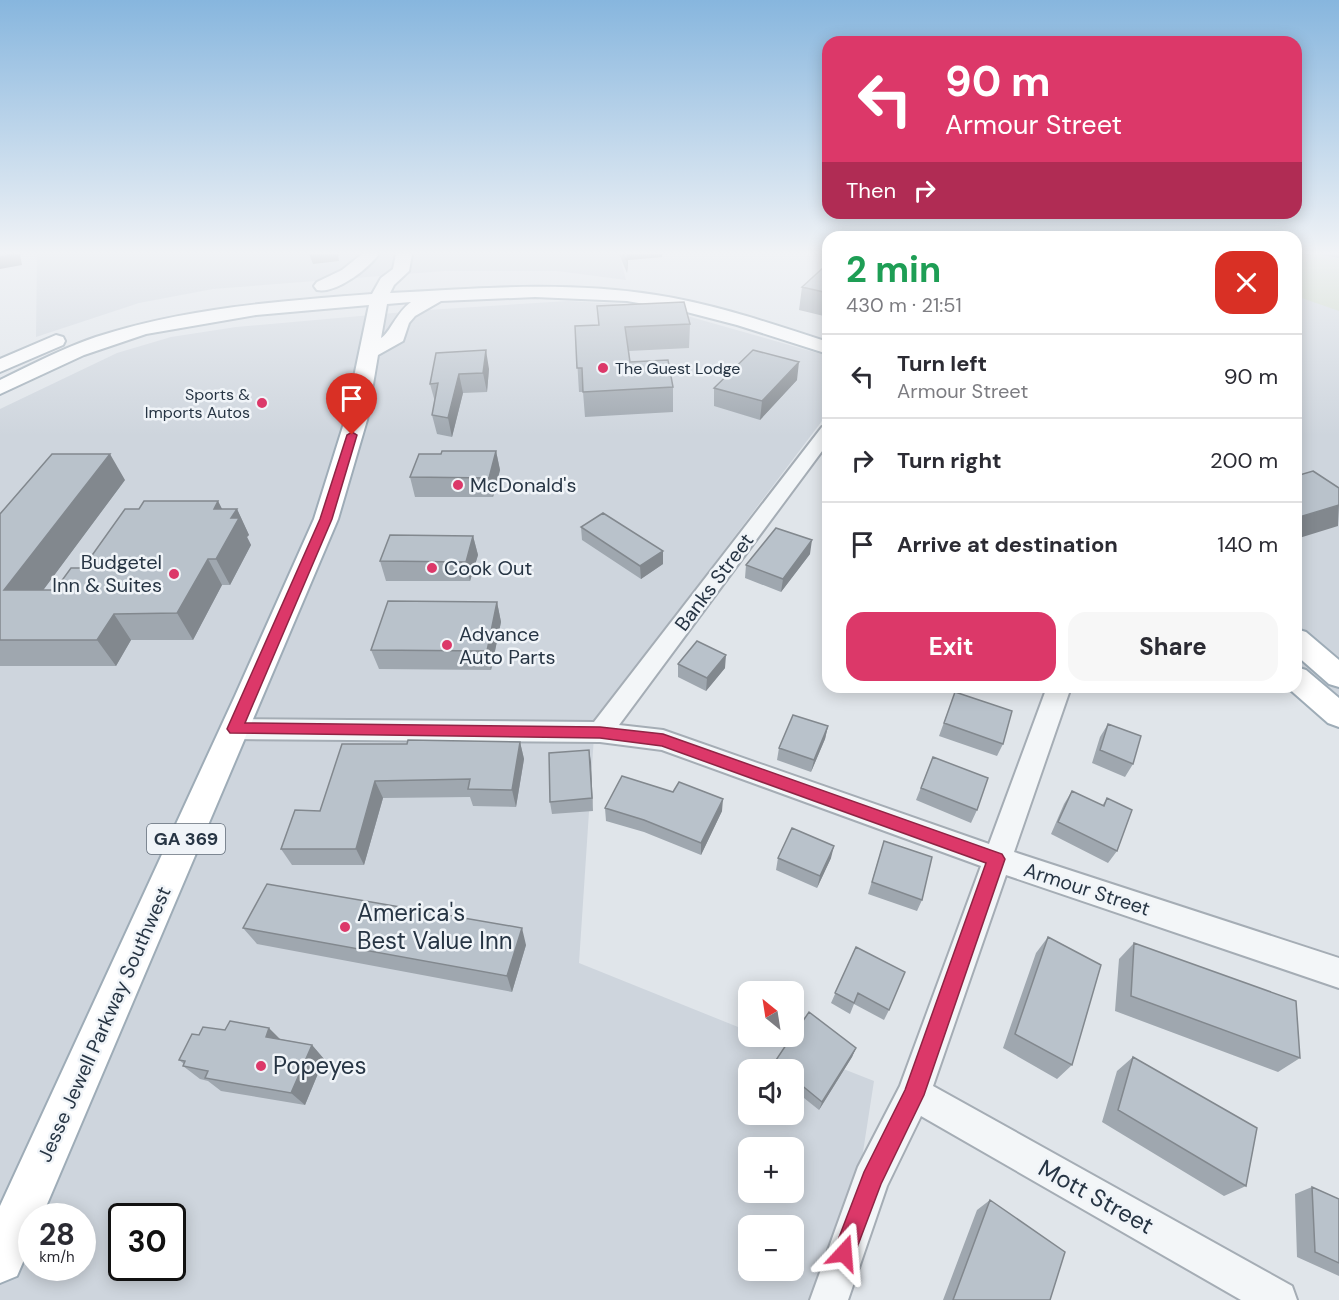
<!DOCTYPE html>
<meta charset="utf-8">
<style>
:root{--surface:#fff;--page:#f7f7f7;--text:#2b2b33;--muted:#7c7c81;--line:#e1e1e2;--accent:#dc3869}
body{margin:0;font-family:"DM Sans",sans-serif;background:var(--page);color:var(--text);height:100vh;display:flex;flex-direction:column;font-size:22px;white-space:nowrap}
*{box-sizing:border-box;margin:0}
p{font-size:20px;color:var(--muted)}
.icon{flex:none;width:33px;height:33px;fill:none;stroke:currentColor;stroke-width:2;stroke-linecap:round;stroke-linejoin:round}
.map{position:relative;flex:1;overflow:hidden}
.side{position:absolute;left:822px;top:231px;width:480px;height:462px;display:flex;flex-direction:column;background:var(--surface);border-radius:18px;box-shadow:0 3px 15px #0003}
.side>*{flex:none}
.guide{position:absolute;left:822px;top:36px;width:480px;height:183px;border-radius:18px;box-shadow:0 3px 15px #0003;background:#dc3869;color:#fff;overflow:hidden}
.needle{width:39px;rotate:330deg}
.buttons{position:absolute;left:738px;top:981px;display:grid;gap:12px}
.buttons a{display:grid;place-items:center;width:66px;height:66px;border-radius:12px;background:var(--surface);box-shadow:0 3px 15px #0003;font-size:30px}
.speed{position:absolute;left:18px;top:1203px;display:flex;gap:12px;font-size:30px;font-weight:700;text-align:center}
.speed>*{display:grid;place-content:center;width:78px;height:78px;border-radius:50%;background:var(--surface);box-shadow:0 3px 15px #0003;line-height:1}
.speed small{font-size:15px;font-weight:400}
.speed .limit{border:3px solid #111;border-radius:9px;background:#fff;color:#111}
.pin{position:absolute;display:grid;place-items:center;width:51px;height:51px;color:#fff;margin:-62px -26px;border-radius:50% 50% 50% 0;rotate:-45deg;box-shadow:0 0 6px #0007}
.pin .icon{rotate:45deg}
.me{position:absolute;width:66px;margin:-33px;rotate:19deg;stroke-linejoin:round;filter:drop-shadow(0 0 4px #0008)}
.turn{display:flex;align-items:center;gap:21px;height:126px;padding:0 24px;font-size:27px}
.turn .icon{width:78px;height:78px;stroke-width:2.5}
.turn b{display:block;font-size:42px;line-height:51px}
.then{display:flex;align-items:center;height:57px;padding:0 24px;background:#0003;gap:12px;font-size:22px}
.round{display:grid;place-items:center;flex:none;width:63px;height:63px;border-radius:18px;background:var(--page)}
.summary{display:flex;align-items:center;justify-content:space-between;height:102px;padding:0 24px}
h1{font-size:36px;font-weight:700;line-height:45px;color:#1e9e55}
.action{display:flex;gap:12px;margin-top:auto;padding:12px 24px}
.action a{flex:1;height:69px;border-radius:18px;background:var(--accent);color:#fff;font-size:24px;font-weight:700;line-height:69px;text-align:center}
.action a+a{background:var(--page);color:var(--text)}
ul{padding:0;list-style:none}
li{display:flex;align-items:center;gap:18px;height:84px;padding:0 24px;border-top:2px solid var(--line)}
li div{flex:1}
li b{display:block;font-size:22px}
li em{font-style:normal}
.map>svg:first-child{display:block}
</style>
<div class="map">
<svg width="1339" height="1300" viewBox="0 0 1339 1300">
<rect width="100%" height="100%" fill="#e0e5ea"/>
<path fill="#ced5dd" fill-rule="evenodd" d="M 37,254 L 619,254 L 626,280 L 557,271 L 445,271 L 213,289 L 139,303 L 36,337 Z
M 1296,254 L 1339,254 L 1339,705 L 1296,667 Z
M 568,301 L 622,304 L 680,314 L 828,356 L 828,413 L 595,721 L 579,963 L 748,1031 L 748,1036 L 762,1037 L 874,1081 L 840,1300 L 0,1300 L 0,409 L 117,353 L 171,337 L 236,327 L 427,310 ZM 748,1070 L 794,1070 L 794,1114 L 748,1114 ZM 748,1148 L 794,1148 L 794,1192 L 748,1192 ZM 32,1216 L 82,1216 L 82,1268 L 32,1268 ZM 122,1216 L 172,1216 L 172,1268 L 122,1268 ZM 748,1226 L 794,1226 L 794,1270 L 748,1270 Z"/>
<path fill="#c8d5c0" d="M 1296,254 L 1317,254 L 1339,258 L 1339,311 L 1296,296 Z"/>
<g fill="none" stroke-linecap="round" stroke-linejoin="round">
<defs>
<path id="minor" d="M 828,426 L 828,443 L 619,725 L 663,730 L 989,844 L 1047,687 L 1071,687 L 1014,852 L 1339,958 L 1339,988 L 1006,875 L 933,1086 L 1292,1286 L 1297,1300 L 1241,1300 L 921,1116 L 887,1186 L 848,1300 L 810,1300 L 858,1167 L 900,1086 L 981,866 L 662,750 L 600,742 L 235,739 L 226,736 L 223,729 L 226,722 L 235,719 L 594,722 L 822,427 Z"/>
<path id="major" d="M 362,254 L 379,254 C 368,269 336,294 317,290 L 314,286 L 317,282 L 342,270 Z
M 396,254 L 412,254 L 409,271 L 394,285 L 390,293 C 479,288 568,281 656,295 C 715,304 772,324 828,342 L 828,354 L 737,325 L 679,310 L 627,301 L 535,297 L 441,301 L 415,316 L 409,323 L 403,341 L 378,355 L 367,420 L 338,519 L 42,1216 L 32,1216 L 32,1241 L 17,1276 L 0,1283 L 0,1206 L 235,696 L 314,519 L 345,420 L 369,305 L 256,315 L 146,334 L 84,355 L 0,394 L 0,380 C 31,365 63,348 96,337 C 186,308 279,301 372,294 L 381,278 L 393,269 ZM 411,302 C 396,313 390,333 381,338 L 387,304 Z
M 56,335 L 63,337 L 65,341 L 63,345 L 0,372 L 0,359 Z
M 1296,629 L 1306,632 L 1339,660 L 1339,687 L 1329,684 L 1296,655 Z
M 1296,667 L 1306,670 L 1339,698 L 1339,727 L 1328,723 L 1287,687 L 1296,687 Z"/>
</defs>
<use href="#minor" stroke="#a5adb5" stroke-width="4"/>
<use href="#major" stroke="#9eacb7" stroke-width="4"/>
<use href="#minor" fill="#f3f6f8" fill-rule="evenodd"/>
<use href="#major" fill="#fff" fill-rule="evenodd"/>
</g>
<path fill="#9fa7af" d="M 619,254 L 662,254 L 662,257 L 628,260 L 627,273 Z
M 1317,254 L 1339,254 L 1339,258 Z
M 828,267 L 828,317 L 799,310 L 802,287 Z
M 690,324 L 689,348 L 629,351 L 630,362 L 673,387 L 673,412 L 585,417 L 583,392 L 579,392 L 575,326 Z
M 436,353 L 489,369 L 487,392 L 463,393 L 452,437 L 437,434 L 432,415 L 435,402 L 430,384 Z
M 797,380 L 760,420 L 714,406 L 714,388 Z
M 496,451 L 500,470 L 493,497 L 415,497 L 410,477 L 441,454 Z
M 828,461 L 828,478 L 824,477 L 826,464 Z
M 125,480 L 43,590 L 55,590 L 83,568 L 139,509 L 218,501 L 222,509 L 237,509 L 249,535 L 247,537 L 251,545 L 230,585 L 222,585 L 193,640 L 131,640 L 116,666 L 0,666 L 0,514 Z
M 581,527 L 663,551 L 663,564 L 641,579 L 582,540 Z
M 473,536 L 478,555 L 470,581 L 386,581 L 380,561 Z
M 810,554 L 781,592 L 745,578 L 746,565 Z
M 497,602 L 501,622 L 491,670 L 379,669 L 371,650 Z
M 678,664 L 725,668 L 706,691 L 678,677 Z
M 955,692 L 1003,744 L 997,756 L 939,736 Z
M 1108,724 L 1133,764 L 1125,777 L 1092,763 L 1100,737 Z
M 828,726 L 825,739 L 811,772 L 777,760 L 779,748 Z
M 520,742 L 524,759 L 516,807 L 473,806 L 470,797 L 383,798 L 364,865 L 292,865 L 281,849 L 320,811 L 407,744 Z
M 589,750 L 593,811 L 552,814 L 550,802 Z
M 933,757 L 977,810 L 971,823 L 916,800 Z
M 1072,791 L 1102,806 L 1107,798 L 1117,851 L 1108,863 L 1051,834 L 1064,804 Z
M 605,808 L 722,811 L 701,855 L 644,832 L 606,821 Z
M 884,841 L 922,900 L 917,911 L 868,894 Z
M 778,858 L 831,858 L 817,888 L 776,870 Z
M 243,928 L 526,945 L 512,992 L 257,944 Z
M 1048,937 L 1072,1065 L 1057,1079 L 1003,1048 L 1036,953 Z
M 1134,943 L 1300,1058 L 1278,1072 L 1115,1011 L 1119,959 Z
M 856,947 L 889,1010 L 884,1020 L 854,1004 L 850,1014 L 831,1003 Z
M 199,1035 L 280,1039 L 312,1045 L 324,1059 L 305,1105 L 221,1091 L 208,1081 L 200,1079 L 183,1066 L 184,1064 L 179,1060 Z
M 856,1048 L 852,1057 L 819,1110 L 794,1090 L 794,1070 L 772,1070 L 774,1063 Z
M 1133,1057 L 1246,1186 L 1224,1196 L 1102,1122 L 1117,1071 Z
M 1312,1187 L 1339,1199 L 1339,1276 L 1297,1257 L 1295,1194 Z
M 990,1200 L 1050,1300 L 943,1300 L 977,1210 Z"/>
<path fill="#82888e" d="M 16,254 L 20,254 L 22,265 L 0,269 L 0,257 Z
M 309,254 L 338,254 L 339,261 L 313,264 Z
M 627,254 L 662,254 L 662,257 L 628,260 L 627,273 Z
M 486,350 L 489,369 L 487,392 L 483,373 Z
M 799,362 L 797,380 L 760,420 L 762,401 Z
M 459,374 L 463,393 L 452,437 L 448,418 Z
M 496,451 L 500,470 L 493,497 L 489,478 Z
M 110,454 L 125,480 L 24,616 L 4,590 Z
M 218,501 L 231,527 L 214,509 Z
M 1339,505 L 1338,526 L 1296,539 L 1296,518 Z
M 237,509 L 249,535 L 247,537 L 251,545 L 230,585 L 216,559 L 231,518 Z
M 473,536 L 478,555 L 470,581 L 466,562 Z
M 812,540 L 810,554 L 781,592 L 783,579 Z
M 663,551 L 663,564 L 641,579 L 640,566 Z
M 208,559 L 222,585 L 193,640 L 177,613 Z
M 497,602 L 501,622 L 491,670 L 487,651 Z
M 114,614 L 131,640 L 116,666 L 97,640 Z
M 726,655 L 725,668 L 706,691 L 707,678 Z
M 828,726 L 825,739 L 811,772 L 814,760 Z
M 520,742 L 524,759 L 516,807 L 512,790 Z
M 589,750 L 591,762 L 593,811 L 592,798 Z
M 375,781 L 383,798 L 364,865 L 356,849 Z
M 723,799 L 722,811 L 701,855 L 701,843 Z
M 834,846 L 831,858 L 817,888 L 820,876 Z
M 522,928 L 526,945 L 512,992 L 507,976 Z
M 269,1028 L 283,1042 L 266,1037 Z
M 312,1045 L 324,1059 L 305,1105 L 291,1093 Z
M 856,1048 L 852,1057 L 819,1110 L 822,1102 Z"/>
<path fill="#b9c2cb" stroke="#82888e" stroke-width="1.5" d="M 0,254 L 16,254 L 0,257 Z
M 623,254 L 627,254 L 627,261 Z
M 824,267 L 828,267 L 828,293 L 802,287 Z
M 684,302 L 690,324 L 625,327 L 630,362 L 668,360 L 673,387 L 583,392 L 582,368 L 577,368 L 575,326 L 599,325 L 597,306 Z
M 486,350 L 483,373 L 459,374 L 448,418 L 432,415 L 438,383 L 430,384 L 436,353 Z
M 753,350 L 799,362 L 762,401 L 714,388 Z
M 442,451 L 496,451 L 489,478 L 410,477 L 419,454 L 441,454 Z
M 52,454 L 110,454 L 4,590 L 55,590 L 71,568 L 83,568 L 125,509 L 139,509 L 144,501 L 218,501 L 214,509 L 237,509 L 231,518 L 239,518 L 216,559 L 208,559 L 177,613 L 114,614 L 97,640 L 0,640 L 0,514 Z
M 1313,471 L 1339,488 L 1339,505 L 1296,518 L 1296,476 Z
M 603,513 L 663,551 L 640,566 L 581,527 Z
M 776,528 L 812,540 L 783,579 L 746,565 Z
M 390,535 L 473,536 L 466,562 L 380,561 Z
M 388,601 L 497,602 L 487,651 L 371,650 Z
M 697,641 L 726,655 L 707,678 L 678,664 Z
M 955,692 L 1012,711 L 1003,744 L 944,723 Z
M 793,715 L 828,726 L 814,760 L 779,748 Z
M 1108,724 L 1141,736 L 1133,764 L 1100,750 Z
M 408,740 L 520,742 L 512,790 L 468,789 L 470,779 L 375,781 L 356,849 L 281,849 L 295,810 L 320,811 L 342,744 L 407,744 Z
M 589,750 L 592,798 L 550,802 L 549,753 Z
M 933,757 L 988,778 L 977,810 L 921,788 Z
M 622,776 L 673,792 L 679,782 L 723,799 L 701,843 L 644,820 L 605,808 Z
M 1072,791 L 1104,806 L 1107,798 L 1132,810 L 1117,851 L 1058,822 Z
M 792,828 L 834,846 L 820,876 L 778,858 Z
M 884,841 L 932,857 L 922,900 L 872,882 Z
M 267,884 L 522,928 L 507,976 L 243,928 Z
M 1048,937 L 1101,965 L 1072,1065 L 1015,1034 Z
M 1134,943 L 1296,1001 L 1300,1058 L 1131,996 Z
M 856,947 L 905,972 L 889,1010 L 858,993 L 854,1003 L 835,993 Z
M 809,1012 L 856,1048 L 822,1102 L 794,1079 L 794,1070 L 782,1070 L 774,1063 L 792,1036 L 794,1036 L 794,1034 Z
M 230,1021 L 269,1028 L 266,1037 L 312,1045 L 291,1093 L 205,1078 L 208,1071 L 183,1066 L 185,1061 L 179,1060 L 192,1034 L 199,1035 L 203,1027 L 225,1030 Z
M 1133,1057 L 1257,1128 L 1246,1186 L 1118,1110 Z
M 1312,1187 L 1339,1199 L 1339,1263 L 1315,1252 Z
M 990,1200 L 1065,1252 L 1050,1300 L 953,1300 Z"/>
<linearGradient id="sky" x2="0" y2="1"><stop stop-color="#87b6de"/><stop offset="0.58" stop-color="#f1f3f6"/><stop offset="1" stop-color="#f1f3f6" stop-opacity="0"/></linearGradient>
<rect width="1339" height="436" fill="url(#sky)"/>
<path fill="#dc3869" stroke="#8f2444" stroke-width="1.5" d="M 352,432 L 357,435 L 332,519 L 245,723 L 600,727 L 663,734 L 1002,854 L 1005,859 L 924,1095 L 881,1184 L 852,1261 L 844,1265 L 836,1261 L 833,1253 L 864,1172 L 905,1090 L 986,863 L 662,746 L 600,738 L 230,733 L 227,729 L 320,519 L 347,435 Z"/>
<g fill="#dc3869" stroke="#f0f4f8" stroke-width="2">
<circle cx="603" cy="368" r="6"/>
<circle cx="262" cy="403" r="6"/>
<circle cx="458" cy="485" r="6"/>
<circle cx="432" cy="568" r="6"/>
<circle cx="174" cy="574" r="6"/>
<circle cx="447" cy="645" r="6"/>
<circle cx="345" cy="927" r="6"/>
<circle cx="261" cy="1066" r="6"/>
</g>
<g text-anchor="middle" stroke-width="5" stroke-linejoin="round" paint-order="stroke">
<g font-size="16" fill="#273544" stroke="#f0f4f8" text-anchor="start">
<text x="615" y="374">The Guest Lodge</text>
<text x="250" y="400" text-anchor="end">Sports &amp;<tspan x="250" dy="18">Imports Autos</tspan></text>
</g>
<rect fill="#f0f4f8" stroke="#636e7a" stroke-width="1.5" x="147" y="824" width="78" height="30" rx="4.5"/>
<g font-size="18" font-weight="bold" fill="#273544">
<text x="186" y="845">GA 369</text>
</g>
<g font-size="20" fill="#273544" stroke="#f0f4f8" text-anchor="start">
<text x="470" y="492">McDonald's</text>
<text x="162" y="569" text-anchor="end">Budgetel<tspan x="162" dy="23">Inn &amp; Suites</tspan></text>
<text x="444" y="575">Cook Out</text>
<text x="459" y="641">Advance<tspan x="459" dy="23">Auto Parts</tspan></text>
</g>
<g font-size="20" fill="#273544" stroke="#f0f4f8">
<text transform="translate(714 582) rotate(-53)" y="7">Banks Street</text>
<text transform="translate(1087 889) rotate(18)" y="7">Armour Street</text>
<text transform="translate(104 1024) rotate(-66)" y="7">Jesse Jewell Parkway Southwest</text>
</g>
<g font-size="24" fill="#273544" stroke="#f0f4f8" text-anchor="start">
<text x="357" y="921">America's<tspan x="357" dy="28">Best Value Inn</tspan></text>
<text x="273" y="1074">Popeyes</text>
</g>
<g font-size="24" fill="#273544" stroke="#f0f4f8">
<text transform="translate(1096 1197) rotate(29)" y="8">Mott Street</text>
</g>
</g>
</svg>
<div class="buttons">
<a><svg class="needle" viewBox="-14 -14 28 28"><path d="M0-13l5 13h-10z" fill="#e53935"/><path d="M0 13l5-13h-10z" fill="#7c7c81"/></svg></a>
<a><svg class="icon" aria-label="sound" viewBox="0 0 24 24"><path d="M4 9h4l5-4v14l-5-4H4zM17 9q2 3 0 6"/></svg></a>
<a>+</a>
<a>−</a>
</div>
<div class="speed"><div>28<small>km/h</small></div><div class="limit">30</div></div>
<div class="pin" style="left:352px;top:435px;background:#d93025"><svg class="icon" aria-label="arrive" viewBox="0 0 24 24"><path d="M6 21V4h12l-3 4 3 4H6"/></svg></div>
<svg class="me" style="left:844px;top:1253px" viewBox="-20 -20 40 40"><path d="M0-17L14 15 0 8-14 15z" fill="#dc3869" stroke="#fff" stroke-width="4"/></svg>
<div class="guide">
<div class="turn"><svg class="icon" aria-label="left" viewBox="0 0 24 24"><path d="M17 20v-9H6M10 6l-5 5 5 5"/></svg><div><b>90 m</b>Armour Street</div></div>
<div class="then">Then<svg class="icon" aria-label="right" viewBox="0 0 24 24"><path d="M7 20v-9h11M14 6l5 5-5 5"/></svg></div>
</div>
<section class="side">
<div class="summary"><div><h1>2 min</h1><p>430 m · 21:51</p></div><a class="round" style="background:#d93025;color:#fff"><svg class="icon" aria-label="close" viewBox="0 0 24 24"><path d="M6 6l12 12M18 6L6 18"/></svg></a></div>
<ul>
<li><svg class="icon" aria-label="left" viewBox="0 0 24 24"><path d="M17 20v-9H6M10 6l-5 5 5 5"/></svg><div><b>Turn left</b><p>Armour Street</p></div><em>90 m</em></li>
<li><svg class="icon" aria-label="right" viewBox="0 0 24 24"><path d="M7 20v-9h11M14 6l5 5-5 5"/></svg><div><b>Turn right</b></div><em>200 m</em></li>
<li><svg class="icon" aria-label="arrive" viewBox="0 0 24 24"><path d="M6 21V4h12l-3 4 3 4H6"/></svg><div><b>Arrive at destination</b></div><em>140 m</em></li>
</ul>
<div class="action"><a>Exit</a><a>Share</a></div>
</section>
</div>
